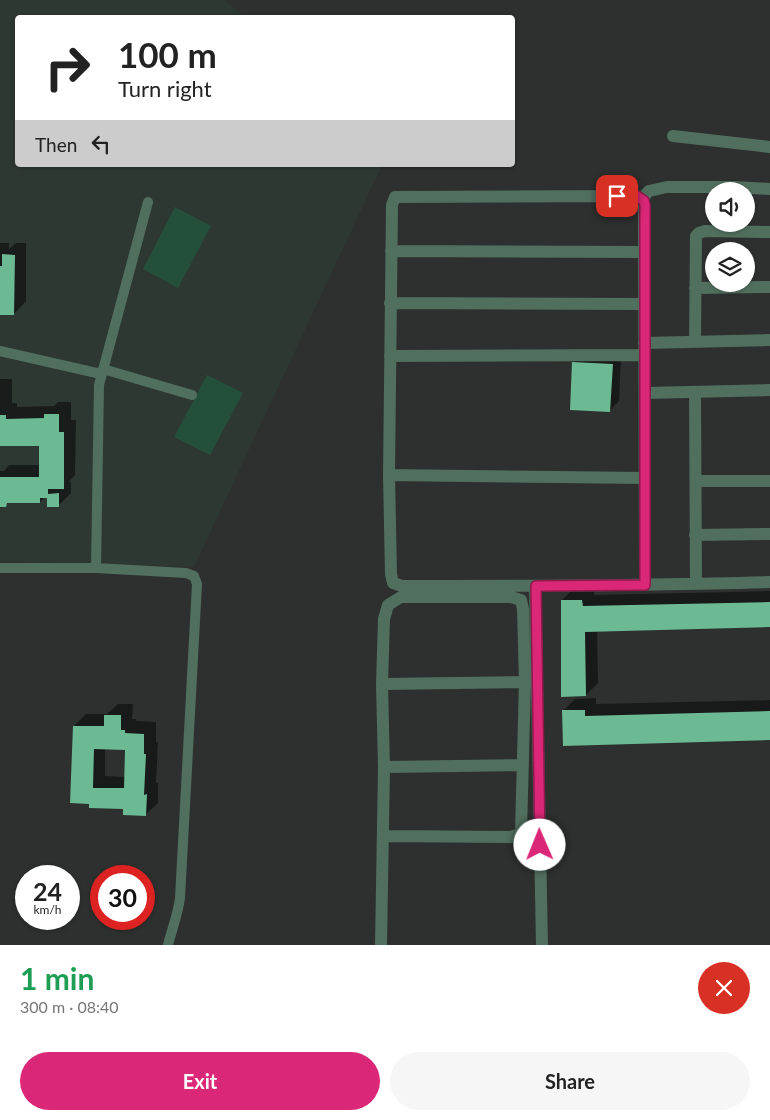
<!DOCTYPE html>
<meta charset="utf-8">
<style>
:root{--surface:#fff;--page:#f6f6f6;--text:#222;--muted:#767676;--accent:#db2777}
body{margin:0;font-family:Lato,sans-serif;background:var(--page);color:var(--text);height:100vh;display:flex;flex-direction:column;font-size:19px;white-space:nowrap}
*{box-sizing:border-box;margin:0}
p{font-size:16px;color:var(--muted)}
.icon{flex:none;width:28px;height:28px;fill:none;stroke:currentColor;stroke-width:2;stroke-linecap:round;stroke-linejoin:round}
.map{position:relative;height:945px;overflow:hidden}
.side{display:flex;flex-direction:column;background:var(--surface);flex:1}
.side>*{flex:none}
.guide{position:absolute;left:15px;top:15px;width:500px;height:152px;border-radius:5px;box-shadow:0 1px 4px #0004;background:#fff;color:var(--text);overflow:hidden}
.buttons{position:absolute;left:705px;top:182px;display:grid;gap:10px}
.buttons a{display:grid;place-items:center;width:50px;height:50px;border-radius:50%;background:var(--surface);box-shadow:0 1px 4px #0004;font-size:25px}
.speed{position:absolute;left:15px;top:865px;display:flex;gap:10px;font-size:25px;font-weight:700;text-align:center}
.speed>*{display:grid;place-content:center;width:65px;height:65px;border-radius:50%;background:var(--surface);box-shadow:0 1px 4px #0004;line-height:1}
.speed small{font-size:12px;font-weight:400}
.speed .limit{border:8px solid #d22;background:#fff;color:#111}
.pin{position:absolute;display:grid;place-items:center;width:42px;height:42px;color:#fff;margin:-21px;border-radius:10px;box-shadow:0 2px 8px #0006}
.me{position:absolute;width:55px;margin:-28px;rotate:359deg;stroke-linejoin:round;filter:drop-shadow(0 0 4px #0008)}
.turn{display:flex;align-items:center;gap:18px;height:105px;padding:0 20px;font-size:22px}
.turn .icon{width:65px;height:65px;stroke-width:2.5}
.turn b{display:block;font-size:35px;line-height:42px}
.then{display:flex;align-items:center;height:48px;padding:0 20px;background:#0003;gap:10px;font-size:19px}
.round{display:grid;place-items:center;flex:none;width:52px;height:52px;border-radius:26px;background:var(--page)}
.summary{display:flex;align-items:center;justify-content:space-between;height:85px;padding:0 20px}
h1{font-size:30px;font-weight:700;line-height:38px;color:#1e9e55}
.action{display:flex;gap:10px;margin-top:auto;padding:10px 20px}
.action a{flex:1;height:58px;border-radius:30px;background:var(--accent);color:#fff;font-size:20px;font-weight:700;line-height:58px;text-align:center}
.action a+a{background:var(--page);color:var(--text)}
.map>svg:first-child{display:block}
</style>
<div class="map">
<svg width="770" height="945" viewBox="0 0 770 945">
<rect width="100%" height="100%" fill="#2d302f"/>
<path fill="#2e3833" d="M 0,0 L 224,0 L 245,17 L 18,18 L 18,165 L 382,165 L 194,567 L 0,561 Z"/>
<path fill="#244f3b" d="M 175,207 L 211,226 L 178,288 L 143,269 Z
M 207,375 L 243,393 L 210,455 L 174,437 Z"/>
<path fill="#0007" fill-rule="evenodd" d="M 0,243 L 9,243 L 9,249 L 16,243 L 26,243 L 26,301 L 14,314 L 0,314 Z
M 582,353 L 621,355 L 619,401 L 609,411 L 573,363 Z
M 0,379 L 12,379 L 12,403 L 17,403 L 17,407 L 54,406 L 58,402 L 71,402 L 71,420 L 76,420 L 75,475 L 69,482 L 71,482 L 71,493 L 59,505 L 48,497 L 45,497 L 40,502 L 10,502 L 0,508 L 0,471 L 4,471 L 9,465 L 40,465 L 40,445 L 0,445 Z
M 574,588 L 594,588 L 594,595 L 770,591 L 770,626 L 597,630 L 598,683 L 586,695 L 562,600 Z
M 596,698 L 596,704 L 770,700 L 770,739 L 564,745 L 563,711 L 575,699 Z
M 118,704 L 133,704 L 132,719 L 136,719 L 136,721 L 156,722 L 156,742 L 158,742 L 156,783 L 158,783 L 158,803 L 145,815 L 124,808 L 90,806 L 74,726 L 86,714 L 107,714 ZM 105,748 L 126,749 L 125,777 L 105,776 Z"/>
<path fill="#6cba94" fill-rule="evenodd" d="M 2,254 L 15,255 L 14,315 L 0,315 L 0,266 L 2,266 Z
M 572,362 L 613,364 L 610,412 L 570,410 Z
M 44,414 L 59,414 L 59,432 L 64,432 L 64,489 L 48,489 L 48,494 L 59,493 L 59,507 L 47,507 L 47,498 L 40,498 L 40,503 L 7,503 L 6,507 L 0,507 L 0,477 L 39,477 L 39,446 L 0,446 L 0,415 L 6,415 L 6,419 L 44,418 Z
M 561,600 L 582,600 L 583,606 L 770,602 L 770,627 L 585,632 L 586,696 L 561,697 Z
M 562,710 L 585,710 L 585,716 L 770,711 L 770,740 L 563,746 Z
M 104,715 L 121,715 L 121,730 L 125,730 L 125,733 L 144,734 L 144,754 L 146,754 L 144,795 L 147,794 L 146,816 L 123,815 L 123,809 L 89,808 L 89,804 L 70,803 L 73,726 L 104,726 ZM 94,749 L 125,750 L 124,788 L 93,788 Z"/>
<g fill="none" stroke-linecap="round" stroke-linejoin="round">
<path stroke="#516f5f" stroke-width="10" d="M 148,202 L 99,385 L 96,568 L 186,573 L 194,576 L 197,584 L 180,898 C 178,914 172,929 168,945
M 0,351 L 101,374
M 103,369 L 192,395
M 0,568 L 96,568"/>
<path stroke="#516f5f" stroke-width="12" d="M 673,136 L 770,147
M 642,198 L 649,191 L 667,187 L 734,187 L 770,189
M 391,251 L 644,252
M 695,288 L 770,287
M 390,303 L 644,304
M 695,342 L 696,236 L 699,233 L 705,231 L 770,232
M 644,343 L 770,340
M 390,356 L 644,355
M 695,392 L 696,584
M 645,393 L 770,390
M 389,475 L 645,478
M 696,481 L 770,481
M 695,535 L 770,534
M 645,585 L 644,201 L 637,196 L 395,197 L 392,205 L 389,475 L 391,574 L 393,583 L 402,586 C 525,586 647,586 770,582
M 535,586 L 542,945
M 382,684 L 525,682
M 384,767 L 523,765
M 381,945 L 384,767 L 382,684 L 384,619 L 388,605 L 401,597 L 511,597 L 521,600 L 523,609 L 525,682 L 521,832 L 517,835 L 511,837 L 383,836"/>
</g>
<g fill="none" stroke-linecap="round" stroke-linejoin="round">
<defs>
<path id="route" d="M 540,845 L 536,586 L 645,585 L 645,206 L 644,201 L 637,196 L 617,196"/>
</defs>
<use href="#route" stroke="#8e194d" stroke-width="12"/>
<use href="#route" stroke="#db2777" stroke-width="9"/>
</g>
</svg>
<div class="buttons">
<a><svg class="icon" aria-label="sound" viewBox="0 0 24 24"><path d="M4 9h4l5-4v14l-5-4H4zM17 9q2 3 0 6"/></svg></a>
<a><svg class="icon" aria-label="layers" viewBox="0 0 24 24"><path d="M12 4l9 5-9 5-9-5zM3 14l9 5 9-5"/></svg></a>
</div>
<div class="speed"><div>24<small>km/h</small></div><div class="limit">30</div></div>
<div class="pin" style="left:617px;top:196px;background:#d93025"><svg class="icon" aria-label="arrive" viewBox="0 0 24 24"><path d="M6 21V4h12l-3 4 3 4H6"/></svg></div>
<svg class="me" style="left:540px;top:845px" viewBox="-20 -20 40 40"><circle r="19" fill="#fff"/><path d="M0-13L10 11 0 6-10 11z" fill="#db2777"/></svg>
<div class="guide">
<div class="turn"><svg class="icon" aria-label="right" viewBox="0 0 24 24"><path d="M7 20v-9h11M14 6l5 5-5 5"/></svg><div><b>100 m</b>Turn right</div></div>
<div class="then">Then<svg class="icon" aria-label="left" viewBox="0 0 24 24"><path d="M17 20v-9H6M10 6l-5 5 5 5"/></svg></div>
</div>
</div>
<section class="side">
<div class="summary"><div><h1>1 min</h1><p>300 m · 08:40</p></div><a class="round" style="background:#d93025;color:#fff"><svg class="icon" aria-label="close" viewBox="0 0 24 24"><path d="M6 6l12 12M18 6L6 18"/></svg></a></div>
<div class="action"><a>Exit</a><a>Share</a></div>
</section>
